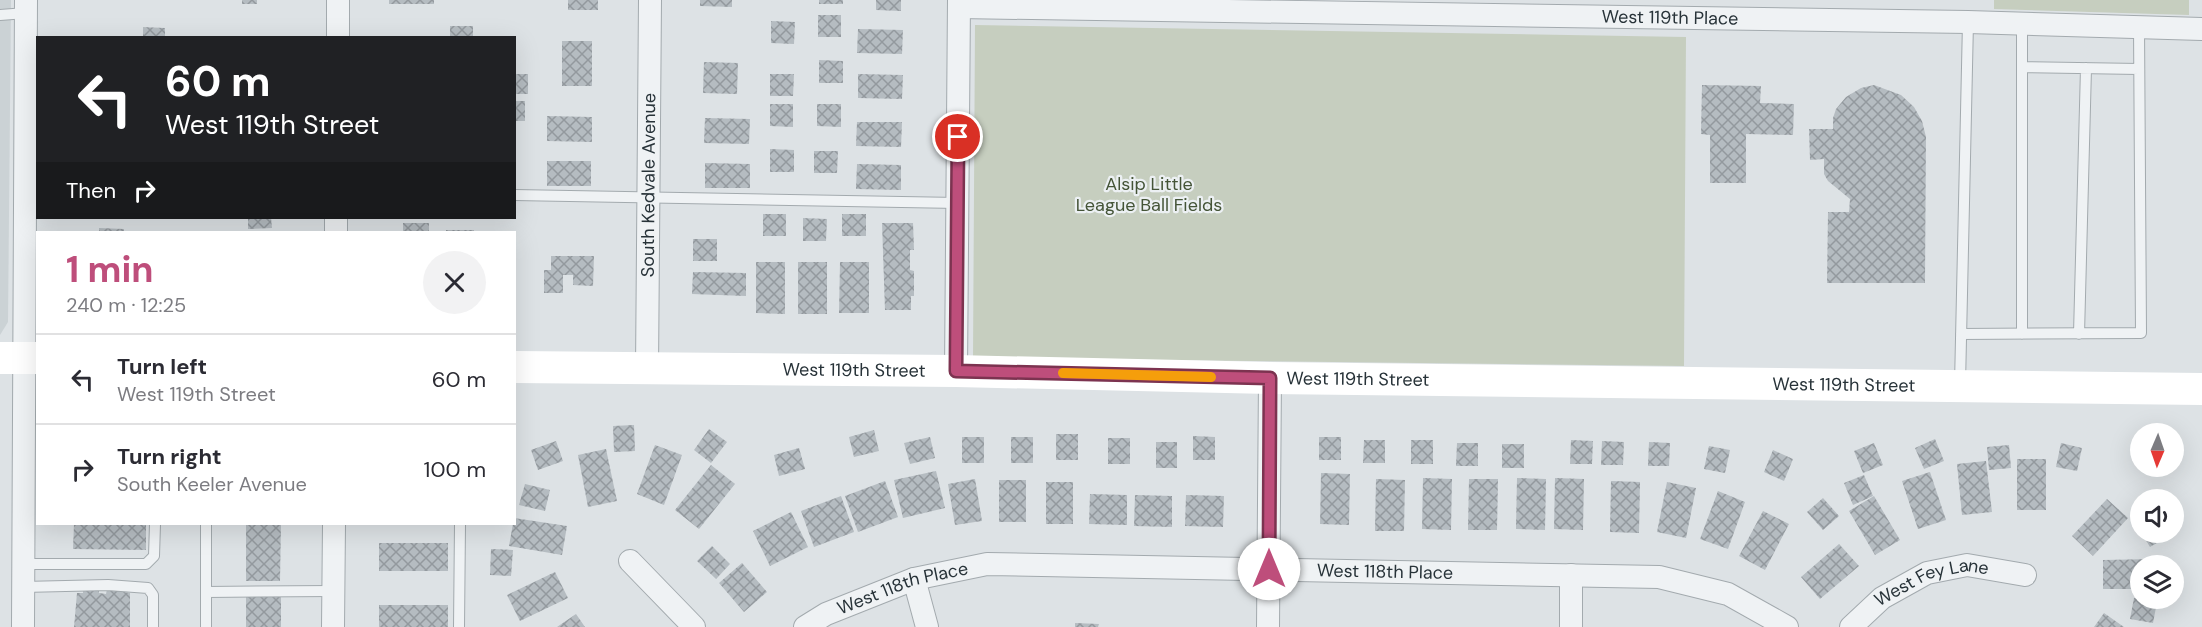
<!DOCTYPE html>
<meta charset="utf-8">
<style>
:root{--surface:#fff;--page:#f2f2f3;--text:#2b2b33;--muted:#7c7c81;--line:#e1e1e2;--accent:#be4e7b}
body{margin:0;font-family:"DM Sans",sans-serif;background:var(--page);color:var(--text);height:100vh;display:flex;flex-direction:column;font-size:22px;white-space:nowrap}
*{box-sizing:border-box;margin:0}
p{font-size:20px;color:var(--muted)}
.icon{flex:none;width:33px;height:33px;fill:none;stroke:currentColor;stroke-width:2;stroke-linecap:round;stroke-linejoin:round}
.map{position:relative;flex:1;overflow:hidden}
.drawer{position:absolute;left:36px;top:231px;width:480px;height:294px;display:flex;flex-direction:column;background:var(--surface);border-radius:0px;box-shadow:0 6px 24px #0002}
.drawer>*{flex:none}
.top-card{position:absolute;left:36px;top:36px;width:480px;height:183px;border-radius:0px;box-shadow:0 6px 24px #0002;background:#202124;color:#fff;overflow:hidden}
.needle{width:39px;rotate:182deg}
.controls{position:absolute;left:2130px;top:423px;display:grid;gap:12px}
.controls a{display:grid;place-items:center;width:54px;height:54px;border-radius:50%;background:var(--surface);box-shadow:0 6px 24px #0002;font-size:30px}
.pin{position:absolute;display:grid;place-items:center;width:51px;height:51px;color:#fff;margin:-26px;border:3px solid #fff;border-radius:50%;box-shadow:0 2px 6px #0007}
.me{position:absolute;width:66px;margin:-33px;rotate:0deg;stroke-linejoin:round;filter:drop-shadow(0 0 4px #0008)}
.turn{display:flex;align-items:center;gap:21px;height:126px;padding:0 30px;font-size:27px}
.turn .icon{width:78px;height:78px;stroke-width:2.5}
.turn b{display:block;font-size:42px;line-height:51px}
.then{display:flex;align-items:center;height:57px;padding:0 30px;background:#0003;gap:12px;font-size:22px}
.round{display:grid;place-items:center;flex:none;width:63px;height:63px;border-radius:32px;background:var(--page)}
.head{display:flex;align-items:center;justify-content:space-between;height:102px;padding:0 30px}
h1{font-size:36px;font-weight:700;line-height:45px;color:var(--accent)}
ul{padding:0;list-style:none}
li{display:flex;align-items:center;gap:18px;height:90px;padding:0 30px;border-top:2px solid var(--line)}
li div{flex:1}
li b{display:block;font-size:22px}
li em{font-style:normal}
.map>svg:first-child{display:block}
</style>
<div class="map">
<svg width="2202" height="627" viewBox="0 0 2202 627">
<defs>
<pattern id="building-cross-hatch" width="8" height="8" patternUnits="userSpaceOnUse" patternTransform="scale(1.5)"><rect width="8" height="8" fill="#b5bcc1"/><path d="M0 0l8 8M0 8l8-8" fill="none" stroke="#93999e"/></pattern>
</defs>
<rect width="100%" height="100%" fill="#dde2e5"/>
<path fill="#cbd2d5" d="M 0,0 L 11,0 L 8,322 L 0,335 Z"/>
<path fill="#c6cebf" d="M 1994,0 L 2189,0 L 2189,15 L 1994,9 Z
M 975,25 L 1686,37 L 1684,366 L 973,358 Z"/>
<path fill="url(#building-cross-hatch)" d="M 242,0 L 257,0 L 257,4 L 242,4 Z
M 389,0 L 434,0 L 434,4 L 389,4 Z
M 568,0 L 598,0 L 598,10 L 568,10 Z
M 700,0 L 732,0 L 732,7 L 700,6 Z
M 819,0 L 843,0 L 843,4 L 819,4 Z
M 876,0 L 901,0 L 901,11 L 876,10 Z
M 818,15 L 841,15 L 841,37 L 818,37 Z
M 771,21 L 795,22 L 794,44 L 771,43 Z
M 450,26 L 473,26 L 473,38 L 450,38 Z
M 143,27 L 165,28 L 165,38 L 143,38 Z
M 858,29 L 903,30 L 902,54 L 857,53 Z
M 562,41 L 592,41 L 592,86 L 562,86 Z
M 819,60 L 843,61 L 843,83 L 819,83 Z
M 704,62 L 738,63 L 737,94 L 703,93 Z
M 514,74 L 528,74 L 528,94 L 514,94 Z
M 770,74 L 794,74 L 793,96 L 770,96 Z
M 858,74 L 903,75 L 902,99 L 858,98 Z
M 1702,85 L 1761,86 L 1760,103 L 1794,104 L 1793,135 L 1746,134 L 1746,183 L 1710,183 L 1710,135 L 1701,134 Z
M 1874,85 L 1901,95 L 1914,107 L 1922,121 L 1926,137 L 1925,283 L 1827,283 L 1828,212 L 1849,212 L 1850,199 L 1828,181 L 1824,174 L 1824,159 L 1810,160 L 1809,129 L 1833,129 L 1833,118 L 1836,109 L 1846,97 L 1861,88 Z
M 514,101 L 525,101 L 525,121 L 514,121 Z
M 770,104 L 793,104 L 793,127 L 770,126 Z
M 817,104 L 841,104 L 841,127 L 817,126 Z
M 547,116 L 592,117 L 592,142 L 547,141 Z
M 705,118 L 750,119 L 749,144 L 704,143 Z
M 857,122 L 902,122 L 901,147 L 856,146 Z
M 770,149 L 794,150 L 794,172 L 770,172 Z
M 814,151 L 838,151 L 837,173 L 814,173 Z
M 547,161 L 591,161 L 591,186 L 547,186 Z
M 705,163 L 750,164 L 750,188 L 705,188 Z
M 857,164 L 901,165 L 901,190 L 856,189 Z
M 763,214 L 786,214 L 786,236 L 763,236 Z
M 842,214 L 866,214 L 866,236 L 842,236 Z
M 248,218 L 271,218 L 272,228 L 248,229 Z
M 803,218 L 827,219 L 826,241 L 803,241 Z
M 403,223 L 429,223 L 429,232 L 403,232 Z
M 882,223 L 913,223 L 914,250 L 910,250 L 910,270 L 914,271 L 914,296 L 911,296 L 911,310 L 885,310 Z
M 99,228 L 124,229 L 124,232 L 99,232 Z
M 446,230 L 474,230 L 474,232 L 446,232 Z
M 693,239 L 717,239 L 717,261 L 693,261 Z
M 551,256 L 594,256 L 593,286 L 573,285 L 573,275 L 563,275 L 563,293 L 544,293 L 544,270 L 551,270 Z
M 756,262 L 785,262 L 785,314 L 756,313 Z
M 798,262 L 827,262 L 827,314 L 798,314 Z
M 840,262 L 869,262 L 869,313 L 839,313 Z
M 693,272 L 746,273 L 746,296 L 692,294 Z
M 634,425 L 635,451 L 614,452 L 613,426 Z
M 709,429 L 727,442 L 711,463 L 694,450 Z
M 874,430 L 879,451 L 854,457 L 849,437 Z
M 1056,434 L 1078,434 L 1078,460 L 1056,460 Z
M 1193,436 L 1215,437 L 1215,460 L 1193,460 Z
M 930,437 L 935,458 L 910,464 L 904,443 Z
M 962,437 L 984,437 L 984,463 L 962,463 Z
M 1011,437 L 1033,437 L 1033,463 L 1011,463 Z
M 1319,437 L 1341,437 L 1341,460 L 1319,460 Z
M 1108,438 L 1130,438 L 1130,464 L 1108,464 Z
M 1935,439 L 1944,461 L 1924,469 L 1915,448 Z
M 1364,440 L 1385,440 L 1385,463 L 1363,463 Z
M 1411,440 L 1433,440 L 1433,464 L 1411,464 Z
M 1571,440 L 1593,441 L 1592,464 L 1570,464 Z
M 556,441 L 563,461 L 538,470 L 531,450 Z
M 1602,441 L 1624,442 L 1623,465 L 1601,465 Z
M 1156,442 L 1177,442 L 1177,468 L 1156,468 Z
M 1649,442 L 1670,443 L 1669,466 L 1648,466 Z
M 1457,443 L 1478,443 L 1478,466 L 1456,466 Z
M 1874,443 L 1883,465 L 1863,473 L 1854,451 Z
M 2061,443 L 2082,448 L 2077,471 L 2056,467 Z
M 1502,444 L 1524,444 L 1524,468 L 1502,468 Z
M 655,445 L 682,455 L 664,505 L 637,494 Z
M 2009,445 L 2011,468 L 1989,470 L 1987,447 Z
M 1709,446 L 1730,450 L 1725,473 L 1704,469 Z
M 799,448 L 805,469 L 779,476 L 774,455 Z
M 606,449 L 617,501 L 588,507 L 578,455 Z
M 1773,450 L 1793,459 L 1784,481 L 1764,472 Z
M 2017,459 L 2046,459 L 2046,510 L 2017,510 Z
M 1986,461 L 1992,512 L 1962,515 L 1957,464 Z
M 711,465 L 735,484 L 699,529 L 675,510 Z
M 936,471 L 945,508 L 903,518 L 894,480 Z
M 1930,472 L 1946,520 L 1918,529 L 1902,481 Z
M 1321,473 L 1350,474 L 1349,525 L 1320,524 Z
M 1864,475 L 1873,496 L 1853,505 L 1844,483 Z
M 1423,478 L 1452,479 L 1451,530 L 1422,529 Z
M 1517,478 L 1546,479 L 1545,530 L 1516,529 Z
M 1555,478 L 1584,479 L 1583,530 L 1554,529 Z
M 975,479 L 982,521 L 955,525 L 948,484 Z
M 1376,479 L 1405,480 L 1404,531 L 1375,531 Z
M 1469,479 L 1498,479 L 1497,530 L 1468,530 Z
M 999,480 L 1026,480 L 1026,522 L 999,522 Z
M 885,481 L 898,517 L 858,532 L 845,496 Z
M 1611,481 L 1640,482 L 1639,533 L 1610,532 Z
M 1046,482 L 1073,482 L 1073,524 L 1046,524 Z
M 1667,482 L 1696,488 L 1686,538 L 1657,532 Z
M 525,484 L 550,490 L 545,511 L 519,505 Z
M 1718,491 L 1745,502 L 1728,549 L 1700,539 Z
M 1090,494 L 1127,495 L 1127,525 L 1089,524 Z
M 1135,495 L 1172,496 L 1172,527 L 1134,526 Z
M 1186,495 L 1224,496 L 1223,527 L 1185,526 Z
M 841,496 L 854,532 L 814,547 L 801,511 Z
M 1874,496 L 1900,540 L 1875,555 L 1849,511 Z
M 1823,498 L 1839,516 L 1823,530 L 1807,512 Z
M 2107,499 L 2128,518 L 2093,556 L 2072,536 Z
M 1763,511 L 1789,524 L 1765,570 L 1739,556 Z
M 791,512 L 808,547 L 770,566 L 753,531 Z
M 514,518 L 567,526 L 562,555 L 509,546 Z
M 74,524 L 146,524 L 146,550 L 73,549 Z
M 246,524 L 281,524 L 280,581 L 246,581 Z
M 2141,532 L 2169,532 L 2170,535 L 2150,547 Z
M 379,543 L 448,543 L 448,571 L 379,571 Z
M 1839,544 L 1859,566 L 1820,599 L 1801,577 Z
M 712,546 L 730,564 L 716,579 L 697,561 Z
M 491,549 L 513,550 L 511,576 L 490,575 Z
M 2154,559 L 2154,566 L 2140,566 L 2140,589 L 2103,589 L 2103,560 Z
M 742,563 L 767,592 L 744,612 L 719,583 Z
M 555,572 L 568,598 L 520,621 L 507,595 Z
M 83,589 L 99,590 L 99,593 L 106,594 L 107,589 L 124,589 L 124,592 L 130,593 L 130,627 L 74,627 L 77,593 L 83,593 Z
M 246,596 L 281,597 L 281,627 L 246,627 Z
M 2134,598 L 2157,602 L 2153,623 L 2130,619 Z
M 379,605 L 448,605 L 448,627 L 379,627 Z
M 2104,613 L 2124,627 L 2094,627 Z
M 576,614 L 585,627 L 557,627 Z
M 1075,623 L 1099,624 L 1098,627 L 1075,627 Z"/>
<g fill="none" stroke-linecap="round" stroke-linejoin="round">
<defs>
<path id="lane" d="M 0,15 L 26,13
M 2022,67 L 2139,69
M 514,195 L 958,203
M 1961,334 L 2141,333 L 2139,27
M 2022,334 L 2022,24
M 2079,334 L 2086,68
M 1960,384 L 1968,22
M 206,524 L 206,627
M 23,564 L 146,564 L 154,556 L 155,524
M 23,587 L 108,585 L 148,588 L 153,595 L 153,627
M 206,592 L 333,591
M 459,627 L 460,524"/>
<g id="street">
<path id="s1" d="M 959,7 L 1968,22 L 2202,29"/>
<path d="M 338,38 L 338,0"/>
<path d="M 336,232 L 336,218"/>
<path id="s2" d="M 647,369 L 650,0"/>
<path d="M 956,371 L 959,0"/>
<path d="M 630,561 L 694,627"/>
<path d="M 1571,575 L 1571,627"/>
<path d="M 914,579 L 927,627"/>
<path d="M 23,627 L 26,0"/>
<path d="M 333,627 L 334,524"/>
<path id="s3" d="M 805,627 L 826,614 L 914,579 L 987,564 L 1659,577 L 1728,594 L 1787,627"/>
<path d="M 1268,627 L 1270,378"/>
<path id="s4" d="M 1851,627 L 1882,598 L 1927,573 L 1967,565 L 2025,575"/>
</g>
</defs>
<use href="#lane" stroke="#a3aaae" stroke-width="12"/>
<use href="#street" stroke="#a3aaae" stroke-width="24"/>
<use href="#lane" stroke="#eff2f4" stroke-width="10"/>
<use href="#street" stroke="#eff2f4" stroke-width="22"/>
<g stroke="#fff" stroke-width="32">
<path d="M 0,358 L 38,358"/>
<path id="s5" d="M 514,367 L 956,371 L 1270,378 L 2202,389"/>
</g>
</g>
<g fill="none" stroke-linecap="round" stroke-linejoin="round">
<defs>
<path id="route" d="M 958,137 L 956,371 L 1270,378 L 1269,569"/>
</defs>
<use href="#route" stroke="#7c3350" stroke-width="15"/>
<use href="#route" stroke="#be4e7b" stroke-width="10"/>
<path stroke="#f59e0b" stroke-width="10" d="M 1063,373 L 1211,377"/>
</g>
<g text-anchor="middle" stroke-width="4.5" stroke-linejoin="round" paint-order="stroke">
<g font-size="18" fill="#283339" stroke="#ecf0f3">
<text dy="6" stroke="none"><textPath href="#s1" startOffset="711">West 119th Place</textPath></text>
<text dy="6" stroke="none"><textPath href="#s2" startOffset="184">South Kedvale Avenue</textPath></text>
<text dy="6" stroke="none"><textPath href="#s5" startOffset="340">West 119th Street</textPath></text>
<text dy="6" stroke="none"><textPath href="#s5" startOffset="844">West 119th Street</textPath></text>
<text dy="6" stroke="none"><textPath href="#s5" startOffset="1330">West 119th Street</textPath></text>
<text dy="6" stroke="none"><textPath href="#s3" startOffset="592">West 118th Place</textPath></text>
<text dy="6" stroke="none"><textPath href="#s3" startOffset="106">West 118th Place</textPath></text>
<text dy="6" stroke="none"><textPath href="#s4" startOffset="96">West Fey Lane</textPath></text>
</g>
<g font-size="18" fill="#445437" stroke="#ecf0f3">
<text x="1149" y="190">Alsip Little<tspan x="1149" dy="21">League Ball Fields</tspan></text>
</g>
</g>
</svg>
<div class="controls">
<a><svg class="needle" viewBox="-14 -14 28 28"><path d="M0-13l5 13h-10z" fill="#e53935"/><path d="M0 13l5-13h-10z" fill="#7c7c81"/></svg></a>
<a><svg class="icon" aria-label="sound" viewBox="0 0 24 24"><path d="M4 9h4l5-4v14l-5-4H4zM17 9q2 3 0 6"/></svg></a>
<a><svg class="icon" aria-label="layers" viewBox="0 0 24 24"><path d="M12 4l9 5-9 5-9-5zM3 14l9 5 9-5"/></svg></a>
</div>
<div class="pin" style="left:958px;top:137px;background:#d93025"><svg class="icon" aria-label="arrive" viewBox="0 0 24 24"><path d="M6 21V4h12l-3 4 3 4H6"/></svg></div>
<svg class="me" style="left:1269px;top:569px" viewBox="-20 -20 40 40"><circle r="19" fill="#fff"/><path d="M0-13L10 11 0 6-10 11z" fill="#be4e7b"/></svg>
<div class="top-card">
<div class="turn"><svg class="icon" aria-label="left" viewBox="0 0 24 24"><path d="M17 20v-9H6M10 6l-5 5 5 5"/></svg><div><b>60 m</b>West 119th Street</div></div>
<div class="then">Then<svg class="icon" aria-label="right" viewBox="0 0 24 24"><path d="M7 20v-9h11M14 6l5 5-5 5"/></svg></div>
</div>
<section class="drawer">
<div class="head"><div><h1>1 min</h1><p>240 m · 12:25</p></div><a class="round"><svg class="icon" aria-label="close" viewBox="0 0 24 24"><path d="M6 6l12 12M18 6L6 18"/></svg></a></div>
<ul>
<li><svg class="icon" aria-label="left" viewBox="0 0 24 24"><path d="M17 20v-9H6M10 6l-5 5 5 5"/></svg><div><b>Turn left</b><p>West 119th Street</p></div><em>60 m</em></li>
<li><svg class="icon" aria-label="right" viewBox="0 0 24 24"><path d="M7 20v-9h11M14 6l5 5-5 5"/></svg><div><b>Turn right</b><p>South Keeler Avenue</p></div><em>100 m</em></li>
</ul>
</section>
</div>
